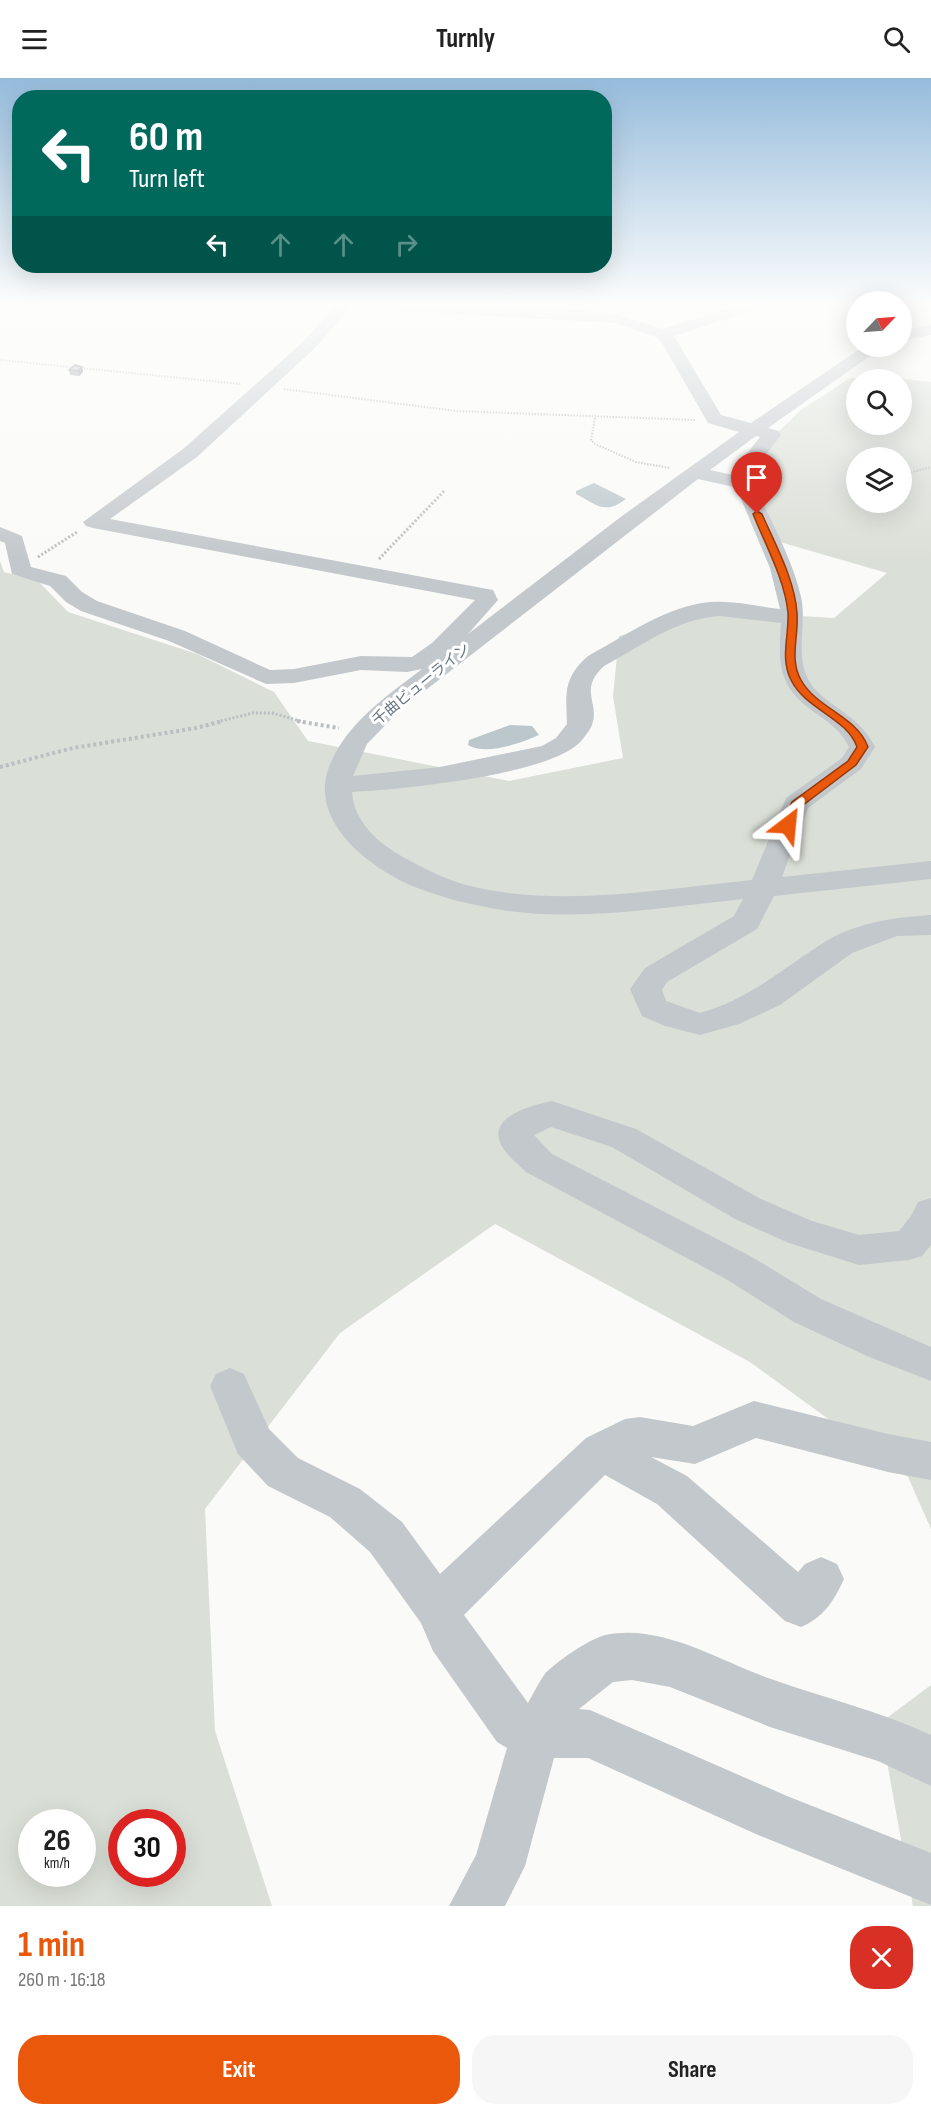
<!DOCTYPE html>
<meta charset="utf-8">
<style>
:root{--surface:#fff;--page:#f6f6f6;--text:#222;--muted:#767676;--accent:#ea580c}
body{margin:0;font-family:"Sofia Sans Condensed","Noto Sans JP",sans-serif;background:var(--page);color:var(--text);height:100vh;display:flex;flex-direction:column;font-size:22px;white-space:nowrap}
*{box-sizing:border-box;margin:0}
p{font-size:20px;color:var(--muted)}
.icon{flex:none;width:33px;height:33px;fill:none;stroke:currentColor;stroke-width:2;stroke-linecap:round;stroke-linejoin:round}
.map{position:relative;height:1828px;overflow:hidden}
.side{display:flex;flex-direction:column;background:var(--surface);flex:1}
.side>*{flex:none}
.hud{position:absolute;left:12px;top:12px;width:600px;height:183px;border-radius:24px;box-shadow:0 6px 24px #0002;background:#00695c;color:#fff;overflow:hidden}
.needle{width:39px;rotate:65deg}
.fabs{position:absolute;left:846px;top:213px;display:grid;gap:12px}
.fabs a{display:grid;place-items:center;width:66px;height:66px;border-radius:50%;background:var(--surface);box-shadow:0 6px 24px #0002;font-size:30px}
.speed{position:absolute;left:18px;top:1731px;display:flex;gap:12px;font-size:30px;font-weight:700;text-align:center}
.speed>*{display:grid;place-content:center;width:78px;height:78px;border-radius:50%;background:var(--surface);box-shadow:0 6px 24px #0002;line-height:1}
.speed small{font-size:15px;font-weight:400}
.speed .limit{border:9px solid #d22;background:#fff;color:#111}
.pin{position:absolute;display:grid;place-items:center;width:51px;height:51px;color:#fff;margin:-62px -26px;border-radius:50% 50% 50% 0;rotate:-45deg;box-shadow:0 0 6px #0007}
.pin .icon{rotate:45deg}
.me{position:absolute;width:66px;margin:-33px;rotate:29deg;stroke-linejoin:round;filter:drop-shadow(0 0 4px #0008)}
.turn{display:flex;align-items:center;gap:21px;height:126px;padding:0 18px;font-size:27px}
.turn .icon{width:78px;height:78px;stroke-width:2.5}
.turn b{display:block;font-size:42px;line-height:51px}
.lanes{display:flex;align-items:center;height:57px;padding:0 18px;background:#0003;justify-content:center;gap:30px;direction:ltr}
.lanes .off{opacity:.35}
.round{display:grid;place-items:center;flex:none;width:63px;height:63px;border-radius:24px;background:var(--page)}
.head{display:flex;align-items:center;justify-content:space-between;height:102px;padding:0 18px}
h1{font-size:36px;font-weight:700;line-height:45px;color:var(--accent)}
.action{display:flex;gap:12px;margin-top:auto;padding:12px 18px}
.action a{flex:1;height:69px;border-radius:24px;background:var(--accent);color:#fff;font-size:24px;font-weight:700;line-height:69px;text-align:center}
.action a+a{background:var(--page);color:var(--text)}
header{display:flex;justify-content:space-between;align-items:center;height:78px;padding:0 18px;background:var(--surface);font-size:27px;font-weight:700}
.map>svg:first-child{display:block}
</style>
<header><svg class="icon" aria-label="menu" viewBox="0 0 24 24"><path d="M4 6h16M4 12h16M4 18h16"/></svg>Turnly<svg class="icon" aria-label="search" viewBox="0 0 24 24"><circle cx="10" cy="10" r="6"/><path d="M15 15l6 6"/></svg></header>
<div class="map">
<svg width="931" height="1828" viewBox="0 0 931 1828">
<rect width="100%" height="100%" fill="#fafaf8"/>
<path fill="#dadfd7" fill-rule="evenodd" d="M 850,300 L 894,300 L 931,304 L 931,1451 L 908,1399 L 750,1284 L 495,1146 L 340,1255 L 205,1431 L 215,1653 L 272,1828 L 0,1828 L 0,483 L 4,494 L 38,503 L 68,534 L 197,576 L 274,614 L 308,663 L 509,703 L 623,680 L 613,618 L 619,558 L 715,533 L 834,540 L 887,495 L 780,464 L 752,402 L 771,361 L 801,332 ZM 856,302 L 902,302 L 902,346 L 856,346 ZM 856,380 L 902,380 L 902,424 L 856,424 ZM 32,1744 L 82,1744 L 82,1796 L 32,1796 ZM 122,1744 L 172,1744 L 172,1796 L 122,1796 Z
M 931,1607 L 931,1828 L 913,1828 L 880,1645 Z"/>
<path fill="#bbc7cb" d="M 594,405 L 626,421 C 605,437 597,427 576,416 L 576,413 Z
M 510,647 L 532,648 L 539,657 C 521,665 486,678 468,667 L 469,662 Z"/>
<g fill="none" stroke-linecap="round" stroke-linejoin="round">
<path stroke="#bbbfc2" stroke-width="2" stroke-dasharray="1.5 1.5" stroke-linecap="butt" d="M 0,282 L 241,306
M 284,311 L 457,333 L 695,342
M 595,340 L 591,362 L 595,366 L 636,384 L 670,390
M 902,397 L 931,389"/>
<path stroke="#bbbfc2" stroke-width="3" stroke-dasharray="2 2" stroke-linecap="butt" d="M 38,479 L 77,454
M 379,481 L 445,412
M 217,644 L 253,635 L 272,635 L 303,644"/>
<path stroke="#bbbfc2" stroke-width="4" stroke-dasharray="3 3" stroke-linecap="butt" d="M 297,643 L 339,650
M 0,689 L 73,670 L 196,650 L 223,643"/>
<path fill="#c3c8cc" fill-rule="evenodd" d="M 329,225 L 427,225 L 578,232 L 617,236 L 662,251 L 747,225 L 771,225 L 768,228 L 674,258 L 721,337 L 751,345 L 864,268 L 884,268 L 768,350 L 779,353 L 781,357 L 753,393 L 751,405 L 759,416 C 774,450 793,483 801,519 C 807,545 795,576 808,601 C 821,627 857,633 875,669 L 861,691 L 808,730 L 782,799 L 931,783 L 931,801 L 774,818 L 757,851 L 667,904 L 662,912 L 666,923 L 700,935 C 752,920 784,889 828,862 C 859,844 897,839 931,837 L 931,857 L 897,858 L 852,875 L 780,927 L 739,946 L 700,957 L 665,948 L 642,938 L 630,911 L 645,890 L 734,838 L 743,821 C 666,829 585,843 508,833 C 476,828 445,821 415,809 C 371,791 308,744 329,689 C 346,645 387,618 422,591 L 407,594 L 361,592 L 294,605 L 266,606 L 169,563 L 81,533 L 66,524 L 50,508 L 12,496 L 5,465 L 0,463 L 0,449 L 22,458 L 31,489 L 66,498 L 82,514 L 97,523 L 185,553 L 270,592 L 294,591 L 361,578 L 412,579 L 432,565 L 475,522 L 93,450 L 86,448 L 83,444 L 183,371 L 303,264 L 334,229 ZM 350,230 L 615,245 L 656,259 L 662,265 L 708,345 L 739,354 L 622,438 L 468,556 L 498,522 L 493,512 L 110,441 L 197,379 L 315,270 ZM 756,358 L 760,359 L 737,388 L 733,397 L 710,392 ZM 698,401 L 734,409 L 739,416 L 770,490 L 780,531 C 755,528 727,521 702,525 C 661,532 623,559 588,578 C 563,600 566,615 567,646 L 556,660 L 542,668 L 440,689 L 353,698 L 367,666 L 400,632 ZM 720,538 L 781,545 C 778,589 778,609 817,636 C 831,646 842,654 849,669 L 842,680 L 786,720 L 752,802 C 661,811 560,830 470,808 C 446,802 425,791 403,779 C 378,765 354,744 352,714 C 398,712 554,697 582,662 C 585,658 590,652 592,647 C 600,624 578,612 604,588 C 641,568 678,540 720,538 Z
M 931,247 L 931,257 L 902,263 L 902,253 Z
M 552,1023 L 636,1051 L 761,1121 L 812,1143 L 859,1157 L 899,1153 L 911,1138 L 918,1124 L 931,1120 L 931,1167 L 922,1178 L 909,1182 L 859,1187 L 789,1165 L 735,1141 L 612,1069 L 551,1049 L 534,1057 L 552,1076 L 752,1179 L 821,1221 L 931,1269 L 931,1303 L 867,1278 L 794,1244 L 726,1201 L 526,1094 C 518,1086 502,1074 499,1061 C 493,1036 535,1027 552,1023 Z
M 230,1290 L 244,1296 L 269,1351 L 298,1380 L 360,1411 L 402,1444 L 440,1496 L 586,1360 L 625,1341 L 640,1339 L 693,1348 L 754,1323 L 888,1356 L 931,1364 L 931,1402 L 888,1394 L 756,1360 L 695,1386 L 651,1379 L 687,1398 L 798,1494 L 805,1486 L 821,1479 L 837,1486 L 844,1501 C 834,1523 823,1540 801,1549 L 785,1543 L 657,1426 L 605,1397 L 464,1537 L 528,1625 C 533,1616 538,1606 544,1597 C 554,1585 589,1561 605,1557 C 662,1545 719,1583 771,1601 C 825,1620 879,1633 931,1657 L 931,1708 L 878,1683 L 770,1649 L 670,1609 L 632,1602 L 613,1604 L 579,1631 L 590,1632 L 787,1718 L 931,1775 L 931,1827 L 758,1757 L 588,1680 L 554,1680 L 525,1788 L 505,1828 L 449,1828 L 476,1777 L 507,1670 L 497,1664 L 433,1573 L 421,1545 L 370,1474 L 330,1439 L 268,1408 L 238,1376 L 210,1308 L 216,1296 Z"/>
</g>
<path fill="#929a9f" d="M 82,289 L 83,294 L 79,298 L 70,297 L 69,292 Z"/>
<path fill="#777d82" d="M 82,289 L 83,294 L 79,298 L 78,293 Z"/>
<path fill="#aab3b9" stroke="#777d82" stroke-width="1.5" d="M 75,287 L 82,289 L 78,293 L 69,292 Z"/>
<linearGradient id="sky" x2="0" y2="1"><stop stop-color="#96bcdc"/><stop offset="0.47" stop-color="#fdfdfc"/><stop offset="1" stop-color="#fdfdfc" stop-opacity="0"/></linearGradient>
<rect width="931" height="481" fill="url(#sky)"/>
<path fill="#ea580c" stroke="#983908" stroke-width="1.5" d="M 757,433 L 762,436 C 775,466 795,502 797,535 C 799,558 789,581 801,602 C 817,631 857,638 868,669 L 856,687 L 802,728 L 794,747 L 788,751 L 782,747 L 792,724 L 848,683 L 857,669 C 847,640 805,631 791,602 C 780,580 789,559 788,535 C 785,502 765,466 753,436 Z"/>
<g text-anchor="middle" stroke-width="6" stroke-linejoin="round" paint-order="stroke">
<g font-size="15" fill="#657683" stroke="#fff">
<text transform="translate(421 606) rotate(-39)" y="5">千曲ビューライン</text>
</g>
</g>
</svg>
<div class="fabs">
<a><svg class="needle" viewBox="-14 -14 28 28"><path d="M0-13l5 13h-10z" fill="#e53935"/><path d="M0 13l5-13h-10z" fill="#767676"/></svg></a>
<a><svg class="icon" aria-label="search" viewBox="0 0 24 24"><circle cx="10" cy="10" r="6"/><path d="M15 15l6 6"/></svg></a>
<a><svg class="icon" aria-label="layers" viewBox="0 0 24 24"><path d="M12 4l9 5-9 5-9-5zM3 14l9 5 9-5"/></svg></a>
</div>
<div class="speed"><div>26<small>km/h</small></div><div class="limit">30</div></div>
<div class="pin" style="left:757px;top:436px;background:#d93025"><svg class="icon" aria-label="arrive" viewBox="0 0 24 24"><path d="M6 21V4h12l-3 4 3 4H6"/></svg></div>
<svg class="me" style="left:788px;top:747px" viewBox="-20 -20 40 40"><path d="M0-17L14 15 0 8-14 15z" fill="#ea580c" stroke="#fff" stroke-width="4"/></svg>
<div class="hud">
<div class="turn"><svg class="icon" aria-label="left" viewBox="0 0 24 24"><path d="M17 20v-9H6M10 6l-5 5 5 5"/></svg><div><b>60 m</b>Turn left</div></div>
<div class="lanes"><svg class="icon" aria-label="left" viewBox="0 0 24 24"><path d="M17 20v-9H6M10 6l-5 5 5 5"/></svg><svg class="icon off" aria-label="ahead" viewBox="0 0 24 24"><path d="M12 20V5M6 11l6-6 6 6"/></svg><svg class="icon off" aria-label="ahead" viewBox="0 0 24 24"><path d="M12 20V5M6 11l6-6 6 6"/></svg><svg class="icon off" aria-label="right" viewBox="0 0 24 24"><path d="M7 20v-9h11M14 6l5 5-5 5"/></svg></div>
</div>
</div>
<section class="side">
<div class="head"><div><h1>1 min</h1><p>260 m · 16:18</p></div><a class="round" style="background:#d93025;color:#fff"><svg class="icon" aria-label="close" viewBox="0 0 24 24"><path d="M6 6l12 12M18 6L6 18"/></svg></a></div>
<div class="action"><a>Exit</a><a>Share</a></div>
</section>
